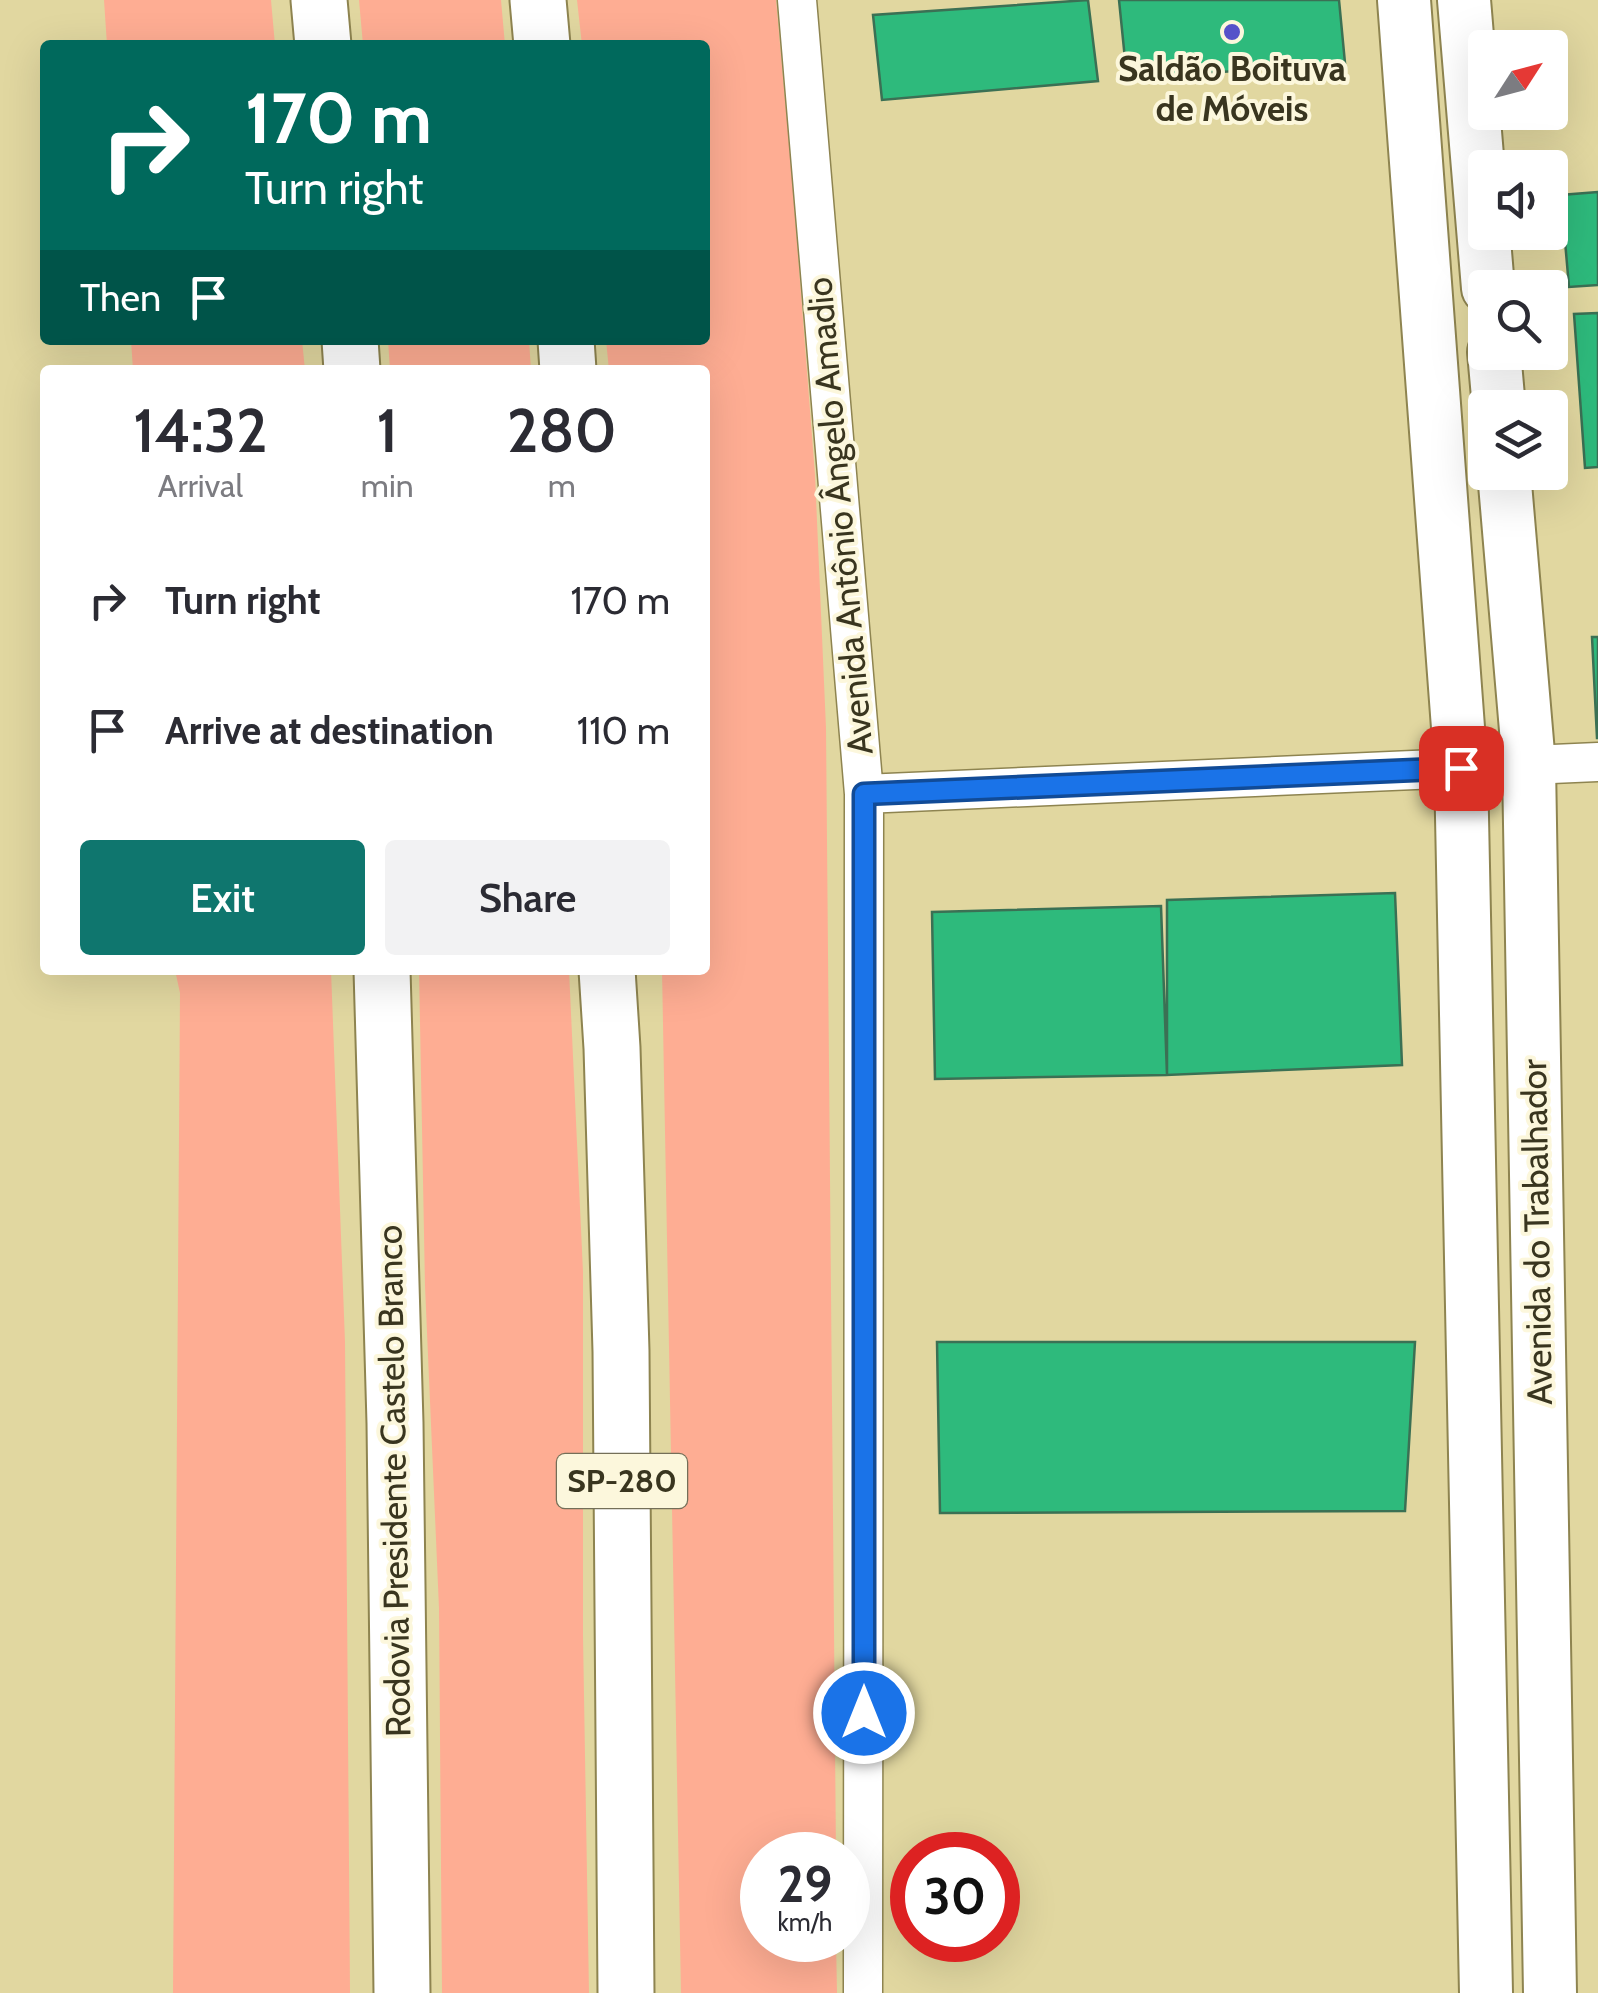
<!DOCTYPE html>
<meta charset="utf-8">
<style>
:root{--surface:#fff;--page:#f2f2f3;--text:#2b2b33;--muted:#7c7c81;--accent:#0f766e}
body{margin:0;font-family:Cabin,sans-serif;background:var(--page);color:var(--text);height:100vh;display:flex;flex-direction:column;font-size:38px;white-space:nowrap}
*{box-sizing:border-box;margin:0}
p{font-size:32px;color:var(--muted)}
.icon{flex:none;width:55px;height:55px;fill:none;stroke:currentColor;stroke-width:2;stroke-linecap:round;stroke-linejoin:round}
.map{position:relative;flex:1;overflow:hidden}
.sheet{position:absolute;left:40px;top:365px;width:670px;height:610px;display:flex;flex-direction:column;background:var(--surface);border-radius:10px;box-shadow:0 10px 40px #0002}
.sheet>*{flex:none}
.guide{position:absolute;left:40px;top:40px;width:670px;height:305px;border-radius:10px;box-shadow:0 10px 40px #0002;background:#00695c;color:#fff;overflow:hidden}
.needle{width:65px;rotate:54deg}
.controls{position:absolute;left:1468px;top:30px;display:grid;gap:20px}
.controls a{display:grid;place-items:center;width:100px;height:100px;border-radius:10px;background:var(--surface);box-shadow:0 10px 40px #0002;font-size:50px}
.speed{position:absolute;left:740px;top:1832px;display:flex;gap:20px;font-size:50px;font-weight:700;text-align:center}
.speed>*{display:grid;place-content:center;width:130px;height:130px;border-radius:50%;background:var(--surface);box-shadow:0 10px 40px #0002;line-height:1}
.speed small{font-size:25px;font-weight:400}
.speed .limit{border:15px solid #d22;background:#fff;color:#111}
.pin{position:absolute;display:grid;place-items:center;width:85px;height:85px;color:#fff;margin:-42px;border-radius:20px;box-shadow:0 5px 15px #0006}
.me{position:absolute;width:110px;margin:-55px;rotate:0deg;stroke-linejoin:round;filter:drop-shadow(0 0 8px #0008)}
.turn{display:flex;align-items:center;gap:35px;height:210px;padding:0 40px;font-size:45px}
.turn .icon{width:130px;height:130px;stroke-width:2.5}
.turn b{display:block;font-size:70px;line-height:85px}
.then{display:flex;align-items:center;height:95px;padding:0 40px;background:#0003;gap:20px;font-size:38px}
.eta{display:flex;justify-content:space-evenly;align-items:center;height:170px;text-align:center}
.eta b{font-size:60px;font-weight:600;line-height:70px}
.button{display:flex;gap:20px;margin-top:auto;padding:20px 40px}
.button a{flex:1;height:115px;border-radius:10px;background:var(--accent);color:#fff;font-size:40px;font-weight:600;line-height:115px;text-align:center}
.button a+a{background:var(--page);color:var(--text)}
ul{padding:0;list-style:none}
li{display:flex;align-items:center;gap:30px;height:130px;padding:0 40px}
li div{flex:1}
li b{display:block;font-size:38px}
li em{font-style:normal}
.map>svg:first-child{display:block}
</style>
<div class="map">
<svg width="1598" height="1993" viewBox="0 0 1598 1993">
<rect width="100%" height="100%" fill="#e1d7a0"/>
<path fill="#fead93" d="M 104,0 L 271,0 L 275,45 L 107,45 Z
M 359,0 L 501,0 L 505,45 L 363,45 Z
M 577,0 L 776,0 L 792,178 L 815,475 L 826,728 L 836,1855 L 762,1855 L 762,1940 L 836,1940 L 837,1993 L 681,1993 L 662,970 L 705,970 L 705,370 L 609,370 L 606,340 L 705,340 L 705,45 L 582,45 Z
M 131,340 L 302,340 L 305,370 L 133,370 Z
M 388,340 L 529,340 L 531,370 L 390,370 Z
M 175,970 L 331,970 L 345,1342 L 350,1993 L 173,1993 L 180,993 Z
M 419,970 L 569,970 L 583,1272 L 583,1636 L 589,1993 L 442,1993 L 439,1608 L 425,1286 Z"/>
<path fill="#2eba7c" stroke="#3b7054" stroke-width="2.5" d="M 1088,0 L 1098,81 L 882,100 L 873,15 Z
M 1119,0 L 1339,0 L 1345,63 L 1127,79 Z
M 1598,192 L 1598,285 L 1569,287 L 1561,195 Z
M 1598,313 L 1598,467 L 1585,468 L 1574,314 Z
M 1592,637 L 1598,637 L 1598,738 L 1597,738 Z
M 1395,893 L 1402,1065 L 1167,1075 L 1167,900 Z
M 1161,906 L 1167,1075 L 935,1079 L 932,912 Z
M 937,1342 L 1415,1342 L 1405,1511 L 940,1513 Z"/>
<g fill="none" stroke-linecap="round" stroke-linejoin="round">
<defs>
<path id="street" d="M 797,0 L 864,794 L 863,1993
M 864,794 L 1598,762"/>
<path id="secondary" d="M 1404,0 L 1461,768 L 1486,1993
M 1464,0 L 1488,288
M 1494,352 L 1499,408
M 1504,472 L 1529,765 L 1550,1993"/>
<path id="highway" d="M 319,0 L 323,45
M 538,0 L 542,45
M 350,340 L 352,370
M 566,340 L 568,370
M 382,970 L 395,1423 L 402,1993
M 607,970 L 612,1048 L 621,1351 L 626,1993"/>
</defs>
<use href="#street" stroke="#8e8450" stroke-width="41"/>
<use href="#secondary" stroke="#8e8450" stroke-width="56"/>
<use href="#highway" stroke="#8e8450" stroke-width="59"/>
<use href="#street" stroke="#fff" stroke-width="38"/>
<use href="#secondary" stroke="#fff" stroke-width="52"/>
<use href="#highway" stroke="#fff" stroke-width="55"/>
</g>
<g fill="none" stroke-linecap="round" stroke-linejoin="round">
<defs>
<path id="route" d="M 864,1713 L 864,794 L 1461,768"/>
</defs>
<use href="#route" stroke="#114b97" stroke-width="25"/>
<use href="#route" stroke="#1a73e8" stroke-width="18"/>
</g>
<circle fill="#5552c9" stroke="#fcf7dc" stroke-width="4" cx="1232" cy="32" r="10"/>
<g text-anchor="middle" stroke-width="8" stroke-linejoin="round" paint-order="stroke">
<rect fill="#fcf7dc" stroke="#746f58" stroke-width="2.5" x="557" y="1454" width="130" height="54" rx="8"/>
<g font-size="32" font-weight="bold" fill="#39351f">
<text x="622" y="1492">SP-280</text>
</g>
<g font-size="35" font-weight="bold" fill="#39351f" stroke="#fcf7dc">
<text x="1232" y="81">Saldão Boituva<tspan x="1232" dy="40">de Móveis</tspan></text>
</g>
<g font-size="35" fill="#39351f" stroke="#fcf7dc">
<text transform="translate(840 516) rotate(-95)" y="12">Avenida Antônio Ângelo Amadio</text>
<text transform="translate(1537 1232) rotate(-91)" y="12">Avenida do Trabalhador</text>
<text transform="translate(394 1481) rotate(-91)" y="12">Rodovia Presidente Castelo Branco</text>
</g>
</g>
</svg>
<div class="controls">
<a><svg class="needle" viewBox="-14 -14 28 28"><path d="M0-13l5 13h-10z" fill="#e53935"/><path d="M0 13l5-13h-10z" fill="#7c7c81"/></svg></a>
<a><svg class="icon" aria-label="sound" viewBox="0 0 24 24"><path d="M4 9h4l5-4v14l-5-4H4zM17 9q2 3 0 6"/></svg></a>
<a><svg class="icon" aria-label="search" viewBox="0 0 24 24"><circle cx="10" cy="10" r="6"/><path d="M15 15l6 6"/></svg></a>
<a><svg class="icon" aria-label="layers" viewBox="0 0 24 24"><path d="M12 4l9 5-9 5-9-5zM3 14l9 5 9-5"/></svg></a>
</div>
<div class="speed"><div>29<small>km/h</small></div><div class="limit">30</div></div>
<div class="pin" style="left:1461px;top:768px;background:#d93025"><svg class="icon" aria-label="arrive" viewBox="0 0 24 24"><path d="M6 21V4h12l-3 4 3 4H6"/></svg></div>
<svg class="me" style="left:864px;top:1713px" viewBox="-20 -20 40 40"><circle r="17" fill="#1a73e8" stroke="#fff" stroke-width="3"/><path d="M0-11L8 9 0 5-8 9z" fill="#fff"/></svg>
<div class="guide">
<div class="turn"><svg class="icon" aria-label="right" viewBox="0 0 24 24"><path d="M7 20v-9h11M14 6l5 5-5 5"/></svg><div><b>170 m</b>Turn right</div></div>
<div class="then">Then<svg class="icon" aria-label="arrive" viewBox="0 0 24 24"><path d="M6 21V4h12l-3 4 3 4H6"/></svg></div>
</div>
<section class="sheet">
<div class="eta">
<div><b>14:32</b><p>Arrival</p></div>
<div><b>1</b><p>min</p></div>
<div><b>280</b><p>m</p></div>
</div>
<ul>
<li><svg class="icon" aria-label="right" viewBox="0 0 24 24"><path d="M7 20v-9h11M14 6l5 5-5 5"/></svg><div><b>Turn right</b></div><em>170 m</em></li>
<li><svg class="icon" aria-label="arrive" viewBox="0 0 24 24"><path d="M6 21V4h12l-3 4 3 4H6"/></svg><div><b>Arrive at destination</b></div><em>110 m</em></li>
</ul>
<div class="button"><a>Exit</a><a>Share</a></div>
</section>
</div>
